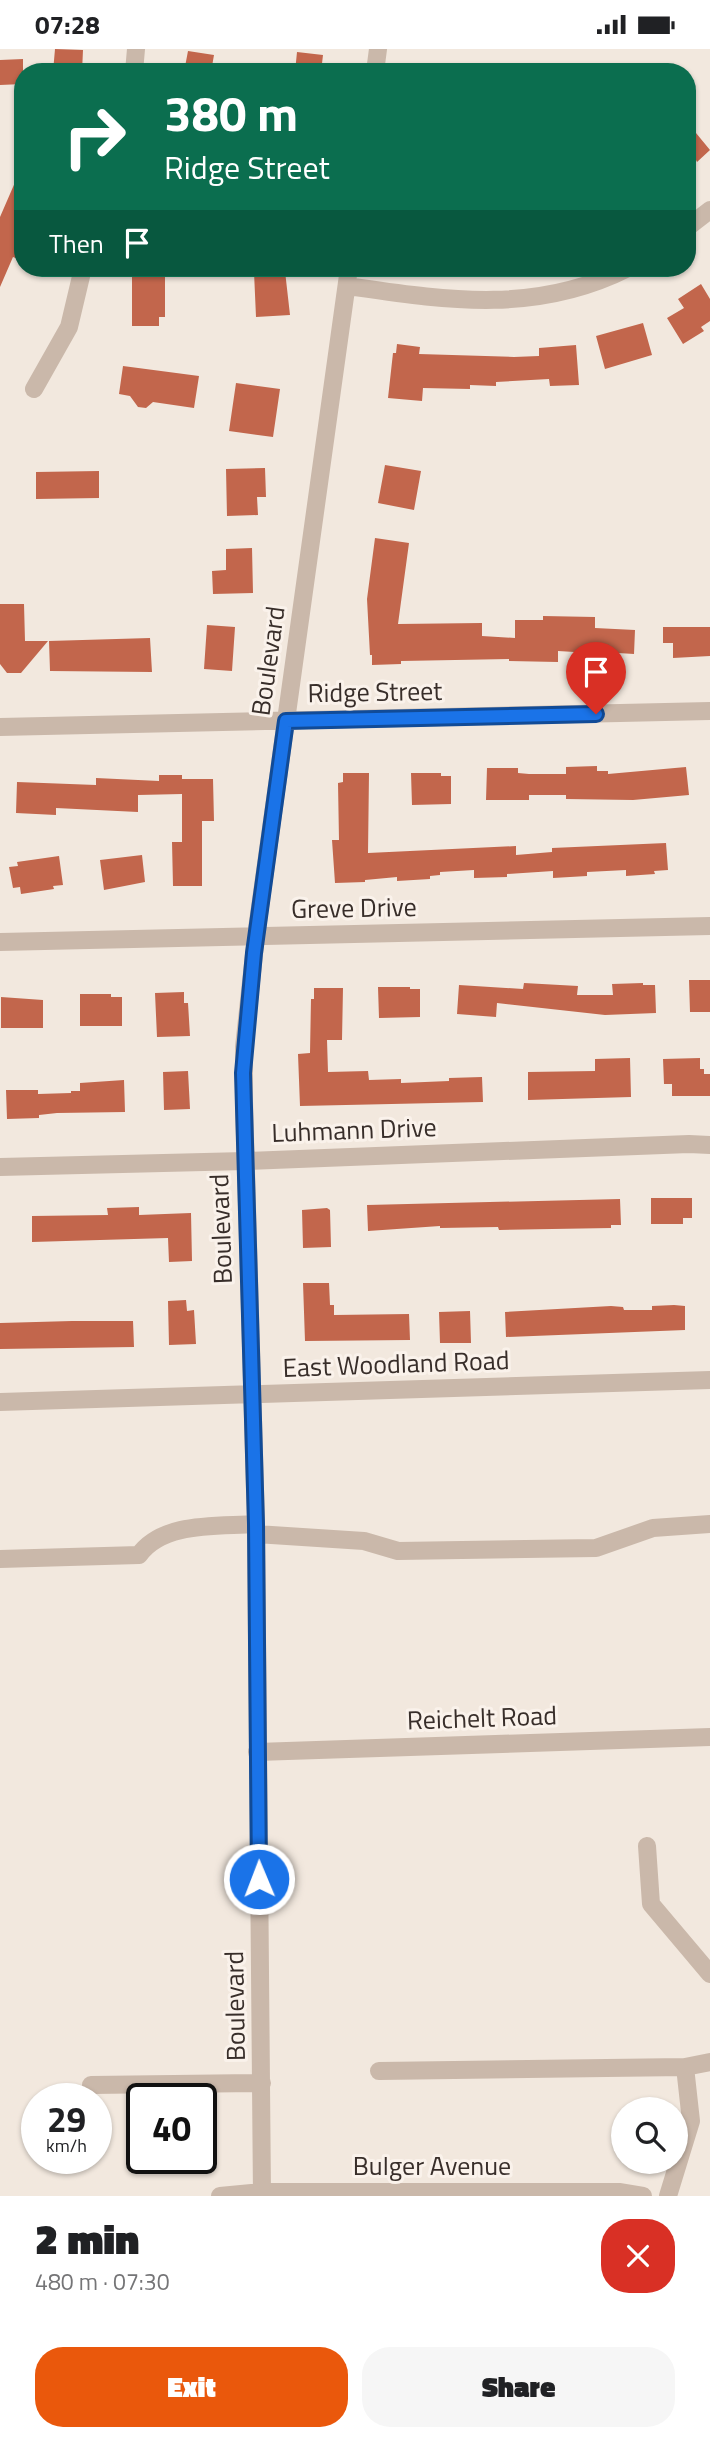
<!DOCTYPE html>
<meta charset="utf-8">
<style>
:root{--surface:#fff;--page:#f6f6f6;--text:#202124;--muted:#757577;--accent:#ea580c}
body{margin:0;font-family:"Titillium Web",sans-serif;background:var(--page);color:var(--text);height:100vh;display:flex;flex-direction:column;font-size:26px;white-space:nowrap}
*{box-sizing:border-box;margin:0}
p{font-size:23px;color:var(--muted)}
.icon{flex:none;width:38px;height:38px;fill:none;stroke:currentColor;stroke-width:2;stroke-linecap:round;stroke-linejoin:round}
.map{position:relative;height:2147px;overflow:hidden}
.drawer{display:flex;flex-direction:column;background:var(--surface);flex:1}
.drawer>*{flex:none}
.banner{position:absolute;left:14px;top:14px;width:682px;height:214px;border-radius:28px;box-shadow:0 2px 5px #0004;background:#0b6e4f;color:#fff;overflow:hidden}
.buttons{position:absolute;left:611px;top:2048px;display:grid;gap:14px}
.buttons a{display:grid;place-items:center;width:77px;height:77px;border-radius:50%;background:var(--surface);box-shadow:0 2px 5px #0004;font-size:35px}
.speed{position:absolute;left:21px;top:2034px;display:flex;gap:14px;font-size:35px;font-weight:700;text-align:center}
.speed>*{display:grid;place-content:center;width:91px;height:91px;border-radius:50%;background:var(--surface);box-shadow:0 2px 5px #0004;line-height:1}
.speed small{font-size:18px;font-weight:400}
.speed .limit{border:4px solid #111;border-radius:10px;background:#fff;color:#111}
.pin{position:absolute;display:grid;place-items:center;width:60px;height:60px;color:#fff;margin:-72px -30px;border-radius:50% 50% 50% 0;rotate:-45deg;box-shadow:0 0 7px #0007}
.pin .icon{rotate:45deg}
.me{position:absolute;width:77px;margin:-38px;rotate:359deg;stroke-linejoin:round;filter:drop-shadow(0 0 5px #0008)}
.turn{display:flex;align-items:center;gap:24px;height:147px;padding:0 35px;font-size:32px}
.turn .icon{width:91px;height:91px;stroke-width:2.5}
.turn b{display:block;font-size:49px;line-height:60px}
.then{display:flex;align-items:center;height:66px;padding:0 35px;background:#0003;gap:14px;font-size:26px}
.round{display:grid;place-items:center;flex:none;width:74px;height:74px;border-radius:28px;background:var(--page)}
.headline{display:flex;align-items:center;justify-content:space-between;height:119px;padding:0 35px}
h1{font-size:42px;font-weight:800;line-height:52px}
.cta{display:flex;gap:14px;margin-top:auto;padding:14px 35px}
.cta a{flex:1;height:80px;border-radius:28px;background:var(--accent);color:#fff;font-size:28px;font-weight:800;line-height:80px;text-align:center}
.cta a+a{background:var(--page);color:var(--text)}
.status{display:flex;justify-content:space-between;align-items:center;height:49px;padding:0 35px;background:var(--surface);direction:ltr}
.status svg{height:19px;fill:currentColor}
.map>svg:first-child{display:block}
</style>
<div class="status"><b>07:28</b><svg viewBox="0 0 49 12"><path d="M0 12V9h3v3zM5 12V6h3v6zM10 12V3h3v9zM15 12V0h3v12zM26 1h20v11H26zM47 4h2v5h-2z"/></svg></div>
<div class="map">
<svg width="710" height="2147" viewBox="0 0 710 2147">
<rect width="100%" height="100%" fill="#f2e8de"/>
<path fill="#c2664c" d="M 55,0 L 83,1 L 82,23 L 53,23 Z
M 188,2 L 214,6 L 211,23 L 184,23 Z
M 297,3 L 323,6 L 321,23 L 295,23 Z
M 23,10 L 23,35 L 0,36 L 0,11 Z
M 696,84 L 710,101 L 697,113 L 695,109 L 688,115 L 688,92 Z
M 23,115 L 23,212 L 13,208 L 0,238 L 0,168 Z
M 285,222 L 290,266 L 256,268 L 254,223 Z
M 132,226 L 165,226 L 165,268 L 159,268 L 159,277 L 132,277 Z
M 701,235 L 710,250 L 710,272 L 701,278 L 704,282 L 683,295 L 667,269 L 684,259 L 678,250 Z
M 643,274 L 652,306 L 605,320 L 596,287 Z
M 397,295 L 420,298 L 419,305 L 514,308 L 539,307 L 539,299 L 576,296 L 579,336 L 550,337 L 549,330 L 496,333 L 496,337 L 470,336 L 470,340 L 423,339 L 422,352 L 388,349 L 393,304 L 396,304 Z
M 123,317 L 199,327 L 194,359 L 153,353 L 146,359 L 138,358 L 130,347 L 119,345 Z
M 236,334 L 280,340 L 273,388 L 229,382 Z
M 385,416 L 421,422 L 414,461 L 378,454 Z
M 265,419 L 266,448 L 257,448 L 258,466 L 227,467 L 226,420 Z
M 99,422 L 99,449 L 36,450 L 36,423 Z
M 375,489 L 409,494 L 398,575 L 482,574 L 482,587 L 515,589 L 515,571 L 543,571 L 543,567 L 595,568 L 595,579 L 635,581 L 634,605 L 618,604 L 618,609 L 591,608 L 591,604 L 558,602 L 558,613 L 509,612 L 509,610 L 401,612 L 401,615 L 372,616 L 372,606 L 370,606 L 367,550 Z
M 252,499 L 253,544 L 213,545 L 212,522 L 226,521 L 226,500 Z
M 0,555 L 24,555 L 25,592 L 48,592 L 21,624 L 7,624 L 0,615 Z
M 207,576 L 235,578 L 232,622 L 204,620 Z
M 663,578 L 710,578 L 710,607 L 673,609 L 673,594 L 663,594 Z
M 150,589 L 152,623 L 50,622 L 49,592 Z
M 597,717 L 597,722 L 608,722 L 608,725 L 686,718 L 689,746 L 633,751 L 566,750 L 566,746 L 529,746 L 529,751 L 486,751 L 487,719 L 518,719 L 518,724 L 529,725 L 566,725 L 566,718 Z
M 343,724 L 369,724 L 368,804 L 516,797 L 516,806 L 552,803 L 552,799 L 666,794 L 668,821 L 654,822 L 655,825 L 626,827 L 626,821 L 587,823 L 587,827 L 553,829 L 553,822 L 507,825 L 507,828 L 474,829 L 474,821 L 440,823 L 440,826 L 430,827 L 430,830 L 397,832 L 397,828 L 365,831 L 365,833 L 335,834 L 332,791 L 339,791 L 338,734 L 343,733 Z
M 411,724 L 441,724 L 441,727 L 451,727 L 451,755 L 412,756 Z
M 159,726 L 182,726 L 182,730 L 213,730 L 214,772 L 202,772 L 202,837 L 173,837 L 172,793 L 182,793 L 182,745 L 138,746 L 138,763 L 56,759 L 56,766 L 16,764 L 17,733 L 96,736 L 96,729 L 159,732 Z
M 142,806 L 145,833 L 104,841 L 100,811 Z
M 59,807 L 63,836 L 53,837 L 54,840 L 21,845 L 20,838 L 13,839 L 9,818 L 18,817 L 17,813 Z
M 689,931 L 710,931 L 710,963 L 690,963 Z
M 524,934 L 578,937 L 577,946 L 613,946 L 612,935 L 643,934 L 643,936 L 655,936 L 656,964 L 605,966 L 497,954 L 496,968 L 457,965 L 459,936 L 523,940 Z
M 378,938 L 410,938 L 410,940 L 420,940 L 420,968 L 379,969 Z
M 314,939 L 343,939 L 342,991 L 327,991 L 328,1023 L 368,1022 L 369,1031 L 401,1030 L 401,1034 L 449,1032 L 449,1029 L 482,1028 L 483,1053 L 300,1057 L 298,1005 L 310,1004 L 311,950 L 314,950 Z
M 184,943 L 184,954 L 188,954 L 190,987 L 157,988 L 155,944 Z
M 80,945 L 111,945 L 111,948 L 122,948 L 122,977 L 80,977 Z
M 1,948 L 43,951 L 43,979 L 1,979 Z
M 630,1009 L 631,1048 L 528,1051 L 528,1023 L 595,1022 L 595,1010 Z
M 700,1009 L 700,1020 L 704,1020 L 704,1025 L 710,1025 L 710,1047 L 672,1047 L 672,1035 L 664,1035 L 663,1010 Z
M 188,1022 L 190,1060 L 164,1061 L 163,1023 Z
M 124,1031 L 125,1063 L 57,1064 L 39,1066 L 39,1069 L 7,1070 L 6,1041 L 38,1041 L 38,1045 L 71,1044 L 71,1042 L 80,1042 L 80,1034 Z
M 651,1149 L 692,1149 L 692,1169 L 683,1169 L 683,1175 L 651,1175 Z
M 620,1150 L 621,1176 L 611,1176 L 611,1179 L 499,1181 L 498,1178 L 440,1179 L 440,1177 L 368,1182 L 367,1156 Z
M 139,1158 L 139,1166 L 191,1164 L 192,1212 L 169,1213 L 168,1189 L 32,1193 L 32,1167 L 108,1166 L 107,1159 Z
M 327,1159 L 330,1161 L 331,1198 L 303,1199 L 302,1161 Z
M 303,1234 L 329,1234 L 330,1256 L 334,1256 L 334,1266 L 409,1265 L 410,1291 L 305,1292 Z
M 186,1251 L 187,1262 L 194,1261 L 196,1295 L 169,1296 L 168,1252 Z
M 674,1256 L 685,1257 L 685,1281 L 506,1288 L 505,1263 L 611,1257 L 623,1258 L 624,1261 L 652,1261 L 652,1257 Z
M 470,1262 L 471,1294 L 440,1294 L 439,1263 Z
M 72,1272 L 133,1272 L 134,1298 L 0,1300 L 0,1274 Z"/>
<g fill="none" stroke-linecap="round" stroke-linejoin="round">
<path stroke="#cab8aa" stroke-width="18" d="M 134,23 L 136,0
M 375,23 L 378,0
M 688,178 L 710,161
M 347,237 C 445,251 535,266 628,219
M 34,340 L 69,278 L 83,219
M 0,678 L 710,662
M 0,893 L 710,877
M 0,1118 L 245,1112 L 689,1095 L 710,1096
M 0,1353 L 710,1331
M 256,1485 L 364,1492 L 398,1502 L 596,1499 L 653,1479 L 710,1475
M 0,1510 L 139,1506 C 163,1472 219,1478 256,1475
M 257,1703 L 710,1688
M 647,1797 L 651,1855 L 710,1925
M 379,2022 L 685,2018 L 710,2013
M 91,2036 L 262,2034
M 220,2147 L 262,2143 L 619,2143 L 643,2147
M 262,2147 L 256,1475 L 244,1052 L 244,998 L 256,887 L 349,219
M 668,2147 L 691,2072 L 685,2018"/>
</g>
<g fill="none" stroke-linecap="round" stroke-linejoin="round">
<defs>
<path id="route" d="M 259,1830 L 256,1475 L 243,1024 L 254,904 L 286,672 L 596,665"/>
</defs>
<use href="#route" stroke="#114b97" stroke-width="18"/>
<use href="#route" stroke="#1a73e8" stroke-width="12"/>
</g>
<g text-anchor="middle" stroke-width="6" stroke-linejoin="round" paint-order="stroke">
<g font-size="26" fill="#382e2a" stroke="#faf2eb">
<text transform="translate(268 612) rotate(-82)" y="9">Boulevard</text>
<text transform="translate(375 643) rotate(-1)" y="9">Ridge Street</text>
<text transform="translate(354 859) rotate(-1)" y="9">Greve Drive</text>
<text transform="translate(354 1081) rotate(-2)" y="9">Luhmann Drive</text>
<text transform="translate(221 1180) rotate(-92)" y="9">Boulevard</text>
<text transform="translate(396 1315) rotate(-2)" y="9">East Woodland Road</text>
<text transform="translate(482 1669) rotate(-2)" y="9">Reichelt Road</text>
<text transform="translate(235 1957) rotate(-91)" y="9">Boulevard</text>
<text x="432" y="2126">Bulger Avenue</text>
</g>
</g>
</svg>
<div class="buttons">
<a><svg class="icon" aria-label="search" viewBox="0 0 24 24"><circle cx="10" cy="10" r="6"/><path d="M15 15l6 6"/></svg></a>
</div>
<div class="speed"><div>29<small>km/h</small></div><div class="limit">40</div></div>
<div class="pin" style="left:596px;top:665px;background:#d93025"><svg class="icon" aria-label="arrive" viewBox="0 0 24 24"><path d="M6 21V4h12l-3 4 3 4H6"/></svg></div>
<svg class="me" style="left:259px;top:1830px" viewBox="-20 -20 40 40"><circle r="17" fill="#1a73e8" stroke="#fff" stroke-width="3"/><path d="M0-11L8 9 0 5-8 9z" fill="#fff"/></svg>
<div class="banner">
<div class="turn"><svg class="icon" aria-label="right" viewBox="0 0 24 24"><path d="M7 20v-9h11M14 6l5 5-5 5"/></svg><div><b>380 m</b>Ridge Street</div></div>
<div class="then">Then<svg class="icon" aria-label="arrive" viewBox="0 0 24 24"><path d="M6 21V4h12l-3 4 3 4H6"/></svg></div>
</div>
</div>
<section class="drawer">
<div class="headline"><div><h1>2 min</h1><p>480 m · 07:30</p></div><a class="round" style="background:#d93025;color:#fff"><svg class="icon" aria-label="close" viewBox="0 0 24 24"><path d="M6 6l12 12M18 6L6 18"/></svg></a></div>
<div class="cta"><a>Exit</a><a>Share</a></div>
</section>
